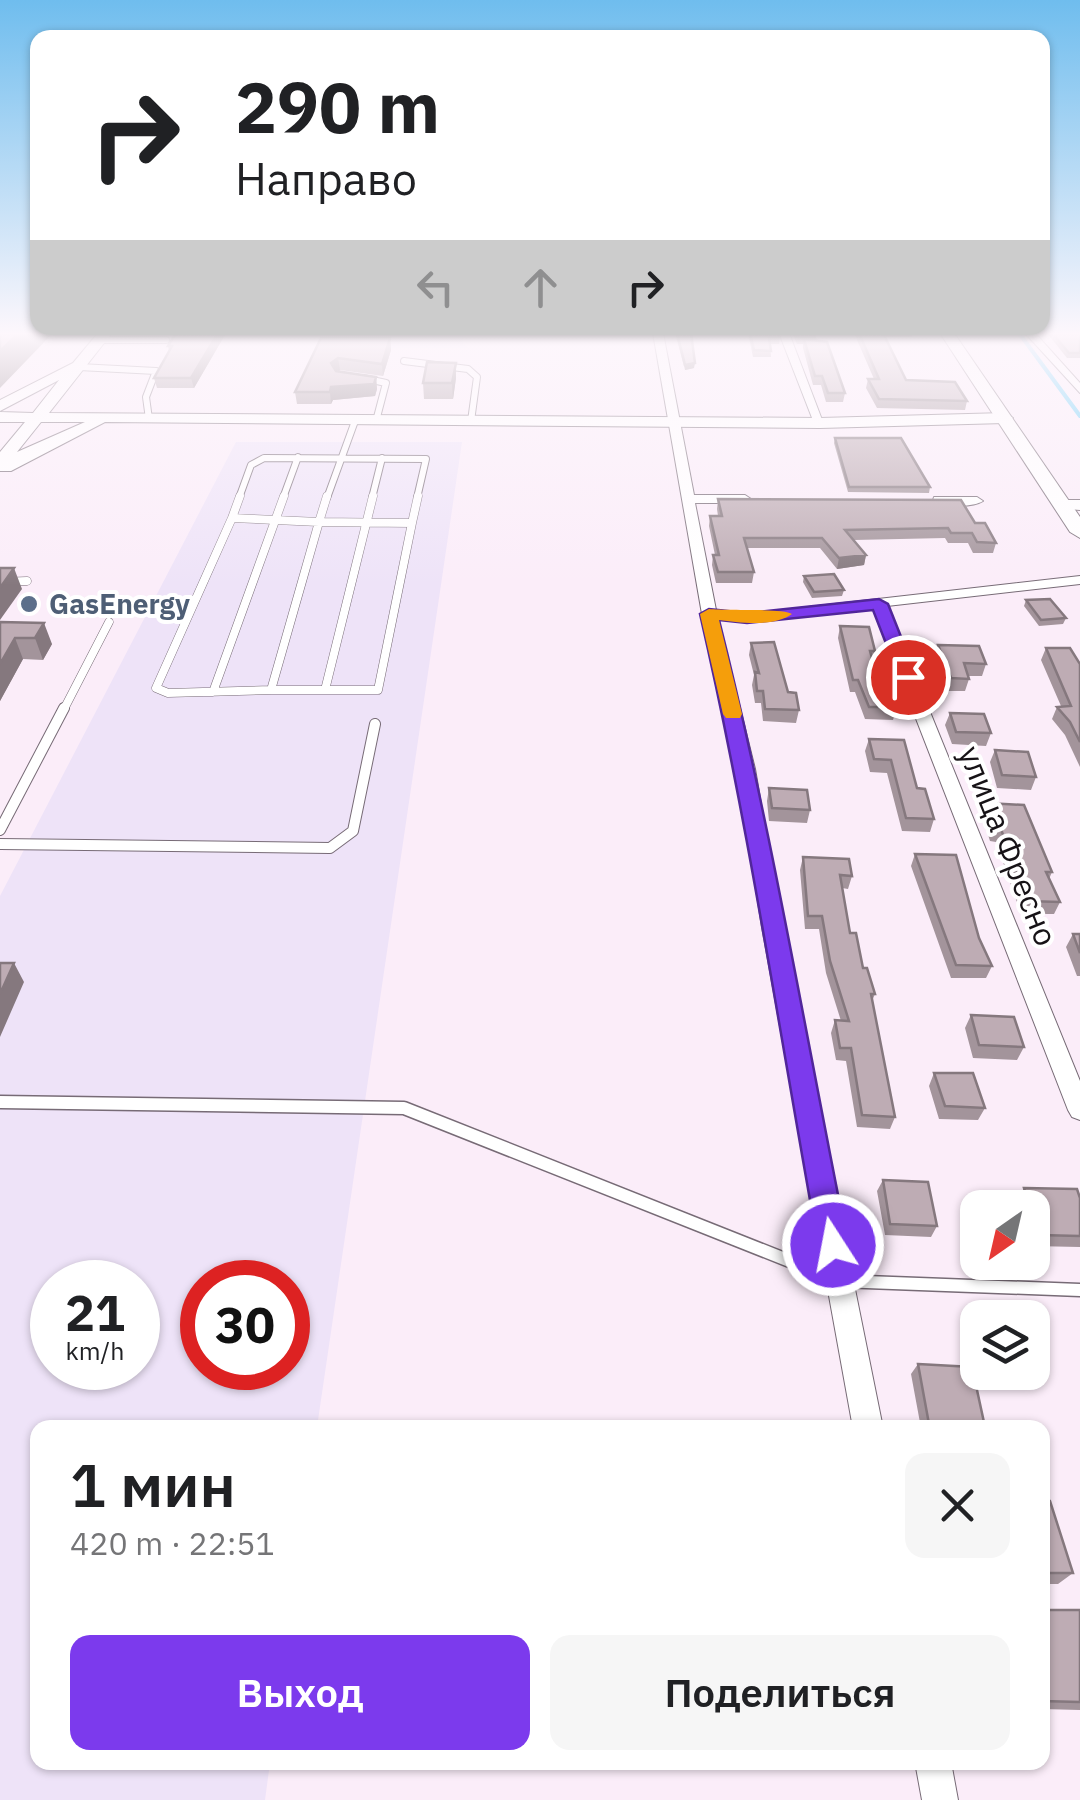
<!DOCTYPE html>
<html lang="ru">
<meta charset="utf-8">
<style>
:root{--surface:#fff;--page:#f6f6f6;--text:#202124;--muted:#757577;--accent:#7c3aed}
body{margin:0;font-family:"IBM Plex Sans",sans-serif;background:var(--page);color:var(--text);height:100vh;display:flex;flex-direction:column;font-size:38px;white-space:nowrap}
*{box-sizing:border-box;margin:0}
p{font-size:32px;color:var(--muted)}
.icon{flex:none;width:55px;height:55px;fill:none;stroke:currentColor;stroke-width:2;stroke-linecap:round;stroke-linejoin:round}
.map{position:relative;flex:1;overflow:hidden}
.sheet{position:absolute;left:30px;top:1420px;width:1020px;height:350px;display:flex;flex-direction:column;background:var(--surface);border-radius:20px;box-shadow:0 2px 8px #0004}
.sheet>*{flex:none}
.hud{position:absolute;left:30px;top:30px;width:1020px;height:305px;border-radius:20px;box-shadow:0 2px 8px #0004;background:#fff;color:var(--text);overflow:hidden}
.needle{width:65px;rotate:214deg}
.fabs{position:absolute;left:960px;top:1190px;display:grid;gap:20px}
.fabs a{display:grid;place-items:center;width:90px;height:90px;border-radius:20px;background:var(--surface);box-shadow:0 2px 8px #0004;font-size:50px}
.speed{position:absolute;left:30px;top:1260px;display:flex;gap:20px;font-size:50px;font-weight:700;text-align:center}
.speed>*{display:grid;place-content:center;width:130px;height:130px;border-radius:50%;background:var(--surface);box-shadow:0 2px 8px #0004;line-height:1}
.speed small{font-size:25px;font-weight:400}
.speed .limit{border:15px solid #d22;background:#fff;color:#111}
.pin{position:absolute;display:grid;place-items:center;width:85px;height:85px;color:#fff;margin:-42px;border:5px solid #fff;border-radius:50%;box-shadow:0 2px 10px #0007}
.me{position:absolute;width:110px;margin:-55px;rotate:349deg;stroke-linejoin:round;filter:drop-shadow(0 0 8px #0008)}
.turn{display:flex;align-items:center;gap:35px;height:210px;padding:0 40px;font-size:45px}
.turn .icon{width:130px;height:130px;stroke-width:2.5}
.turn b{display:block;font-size:70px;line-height:85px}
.lanes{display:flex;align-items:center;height:95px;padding:0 40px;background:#0003;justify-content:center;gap:50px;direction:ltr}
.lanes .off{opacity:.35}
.round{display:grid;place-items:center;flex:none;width:105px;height:105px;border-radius:20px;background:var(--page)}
.overview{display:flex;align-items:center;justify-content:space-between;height:170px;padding:0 40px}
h1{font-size:60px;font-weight:600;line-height:75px}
.action{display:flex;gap:20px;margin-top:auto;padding:20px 40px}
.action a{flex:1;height:115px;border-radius:20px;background:var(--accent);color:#fff;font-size:40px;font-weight:600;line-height:115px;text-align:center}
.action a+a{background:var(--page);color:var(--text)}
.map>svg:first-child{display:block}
</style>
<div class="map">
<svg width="1080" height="1800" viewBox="0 0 1080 1800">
<rect width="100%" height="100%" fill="#fbedf9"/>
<path fill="#eee3f8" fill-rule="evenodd" d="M 326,333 L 463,333 L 463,344 L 468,348 L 320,348 Z
M 236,442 L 462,442 L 317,1427 L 38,1428 L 38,1762 L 270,1763 L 265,1800 L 0,1800 L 0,896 ZM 52,1282 L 138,1282 L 138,1368 L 52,1368 ZM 202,1282 L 288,1282 L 288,1368 L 202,1368 Z"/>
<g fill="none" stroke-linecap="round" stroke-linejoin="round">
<path stroke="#5acaf7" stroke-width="4" d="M 1019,333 L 1080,416"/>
<defs>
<path id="lane-far3" d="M 100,340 L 166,340
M 404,361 L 468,369 L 477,377 L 471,421
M 79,367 L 156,371 L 146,397 L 149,419
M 363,378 L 386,383 L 376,421
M 239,498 L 251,465 L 264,458 L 426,459 L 417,498
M 283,498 L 298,457
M 327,498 L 355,421
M 372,498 L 382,458"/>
<path id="lane-far2" d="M 232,518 L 240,496
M 319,522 L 327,496
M 412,523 L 418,496
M 0,582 L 27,581
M 271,690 L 378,690 L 412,523 L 319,522
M 271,690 L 168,693 L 156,688 L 232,518 L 319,522
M 271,690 L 319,522
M 325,690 L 373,496
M 213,692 L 284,496
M 63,711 L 109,622"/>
<path id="lane-far1" d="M 0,830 L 64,708
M 0,844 L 330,848 L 353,831 L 375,724"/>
<path id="lane" d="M 0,1102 L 404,1108 L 840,1281 L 1080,1290"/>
<path id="street" d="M 653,333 L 663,333 L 694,495 L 745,495 L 751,499 L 745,503 L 695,503 L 716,610 L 747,614 L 1080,576 L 1080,584 L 887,606 L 1080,1081 L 1080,1120 L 1072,1117 L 1068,1110 L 873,608 L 747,622 L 718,619 L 755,769 L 782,927 L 883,1428 L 853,1428 L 762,927 L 737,769 L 702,614 Z
M 779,333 L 789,333 L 824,425 L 814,423 Z
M 1025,333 L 1035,333 L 1080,383 L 1080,393 Z
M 934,497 L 977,497 L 983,501 C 972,508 944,507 933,500 Z
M 915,1762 L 951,1762 L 958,1800 L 922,1800 Z"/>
<path id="secondary" d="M 98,333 L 112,333 L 49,413 L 820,418 L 1005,413 L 1013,418 L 1005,423 L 820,428 L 105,422 L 11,471 L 0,471 L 0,452 L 25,422 L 0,422 L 0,412 L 33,413 L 59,380 L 0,411 L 0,400 L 73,363 ZM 41,422 L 85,422 L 17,452 Z
M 1056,500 L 1080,500 L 1080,510 L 1056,508 Z"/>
<path id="primary" d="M 940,333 L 954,333 L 1080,517 L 1080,538 L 1070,532 Z"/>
</defs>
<use href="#lane-far3" stroke="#776b76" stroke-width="8"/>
<use href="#lane-far2" stroke="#776b76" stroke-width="9"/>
<use href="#lane-far1" stroke="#776b76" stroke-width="12"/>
<use href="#lane" stroke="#776b76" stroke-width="15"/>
<use href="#street" stroke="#776b76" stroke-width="2"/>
<use href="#secondary" stroke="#776b76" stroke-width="2"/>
<use href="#primary" stroke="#776b76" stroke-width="2"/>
<use href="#lane-far3" stroke="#fff" stroke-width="6"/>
<use href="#lane-far2" stroke="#fff" stroke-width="8"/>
<use href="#lane-far1" stroke="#fff" stroke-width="10"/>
<use href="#lane" stroke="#fff" stroke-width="12"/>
<use href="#street" fill="#fff" fill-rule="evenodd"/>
<use href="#secondary" fill="#fff" fill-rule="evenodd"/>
<use href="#primary" fill="#fff" fill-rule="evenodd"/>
</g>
<path fill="#a3949b" d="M 176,333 L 226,333 L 194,388 L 157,388 L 154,378 L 169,351 L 168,346 Z
M 675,333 L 691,333 L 694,368 L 685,370 Z
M 748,333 L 778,333 L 780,338 L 779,344 L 770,344 L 771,357 L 753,357 Z
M 792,333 L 813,333 L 814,341 L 845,393 L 843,402 L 826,402 L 821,385 L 813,385 L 803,348 L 803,344 L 797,344 Z
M 854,333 L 912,333 L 912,337 L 885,337 L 906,380 L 967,401 L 965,410 L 877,408 L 866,388 L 868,379 L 874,379 Z
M 1047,333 L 1080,333 L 1080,358 L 1067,358 Z
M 321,338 L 390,338 L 391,350 L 383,376 L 340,370 L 338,372 L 376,377 L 377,389 L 375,396 L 333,400 L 331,404 L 297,404 L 295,392 Z
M 456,363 L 456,378 L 453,399 L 424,399 L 423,383 Z
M 835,438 L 930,487 L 929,493 L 848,492 L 834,443 Z
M 718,499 L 975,523 L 996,543 L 993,553 L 973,553 L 968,543 L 948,543 L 945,538 L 854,540 L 866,555 L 864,565 L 837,569 L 820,548 L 747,548 L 754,572 L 752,583 L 716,583 L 712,565 L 713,555 L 715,555 L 709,526 L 710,516 L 718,516 L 717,509 Z
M 804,576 L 844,590 L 842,596 L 812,598 L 803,582 Z
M 1026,600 L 1066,618 L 1063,624 L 1039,626 L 1024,606 Z
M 0,622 L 52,644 L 43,660 L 23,659 L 0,701 Z
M 840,626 L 875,651 L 873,661 L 881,691 L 897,707 L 893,720 L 865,719 L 855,692 L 850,692 L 838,638 Z
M 751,643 L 788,692 L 799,710 L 796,723 L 763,721 L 761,703 L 755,703 L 752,685 L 754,675 L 749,655 Z
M 938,645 L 986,664 L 982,676 L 968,676 L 969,679 L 965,691 L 947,691 L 935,658 Z
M 1046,648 L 1080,664 L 1080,767 L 1065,735 L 1052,719 L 1057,707 L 1061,706 L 1041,660 Z
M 950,713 L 991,733 L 986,746 L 952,744 L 945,725 Z
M 869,739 L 904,740 L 917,788 L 934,819 L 930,832 L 902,831 L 887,773 L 870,772 L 865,751 Z
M 995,750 L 1036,777 L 1031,790 L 997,788 L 990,762 Z
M 769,788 L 810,810 L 807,823 L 769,821 L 767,801 Z
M 987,803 L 1052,872 L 1049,879 L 1060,902 L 1054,914 L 1021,914 L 996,842 L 990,841 L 982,816 Z
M 915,854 L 979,938 L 992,966 L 986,978 L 951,978 L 911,866 Z
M 803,857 L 852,876 L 848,889 L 842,888 L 850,933 L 863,968 L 875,994 L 872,1001 L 895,1117 L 890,1129 L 857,1127 L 846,1061 L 836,1060 L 831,1033 L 835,1020 L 841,1021 L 826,973 L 819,929 L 805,929 L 800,870 Z
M 1073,934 L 1080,934 L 1080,976 L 1077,976 L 1066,947 Z
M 971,1015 L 1024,1047 L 1017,1060 L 973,1058 L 965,1028 Z
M 934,1073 L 985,1108 L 978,1120 L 939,1119 L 929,1086 Z
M 883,1180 L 937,1226 L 931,1237 L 885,1235 L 877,1191 Z
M 1024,1188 L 1080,1198 L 1080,1247 L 1032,1246 L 1032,1208 L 1019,1208 L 1017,1200 Z
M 918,1364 L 984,1428 L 921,1428 L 911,1374 Z
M 1042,1501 L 1073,1573 L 1058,1584 L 1042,1584 Z
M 1042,1610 L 1080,1610 L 1080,1710 L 1042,1709 Z"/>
<path fill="#85787e" d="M 19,333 L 53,333 L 0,388 L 0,351 Z
M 218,333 L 226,333 L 194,388 L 191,378 Z
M 390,338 L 391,350 L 383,376 L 382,364 Z
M 338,358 L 340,370 L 332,375 L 331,363 Z
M 456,363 L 456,378 L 453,399 L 452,383 Z
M 695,363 L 694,368 L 685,370 L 685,365 Z
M 376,377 L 377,389 L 375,396 L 333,400 L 331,404 L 330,392 L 331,387 Z
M 866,555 L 864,565 L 837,569 L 839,558 Z
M 14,568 L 22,589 L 0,620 L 0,588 Z
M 44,623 L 52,644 L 43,660 L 35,638 Z
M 15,638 L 23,659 L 0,701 L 0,664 Z
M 14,963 L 24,982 L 0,1037 L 0,994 Z"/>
<path fill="#beacb4" stroke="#85787e" stroke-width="2.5" d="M 1,333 L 19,333 L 0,351 L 0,334 Z
M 176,333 L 218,333 L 191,378 L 154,378 L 172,346 L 168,346 Z
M 677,333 L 691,333 L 695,363 L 685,365 Z
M 750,333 L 778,333 L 780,338 L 769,338 L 771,351 L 754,350 Z
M 796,333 L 813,333 L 815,338 L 798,338 Z
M 859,333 L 883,333 L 906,380 L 955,382 L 967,401 L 879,399 L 868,379 L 879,379 Z
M 1052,333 L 1080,333 L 1080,353 L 1069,353 Z
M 321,338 L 390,338 L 382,364 L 338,358 L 331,363 L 336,371 L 376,377 L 374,384 L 331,387 L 330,392 L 295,392 Z
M 804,339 L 827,342 L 845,393 L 828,393 L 822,376 L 815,376 Z
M 427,362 L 456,363 L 452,383 L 423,383 Z
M 835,438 L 901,438 L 930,487 L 849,487 Z
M 718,499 L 961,500 L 975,523 L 985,523 L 996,543 L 977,542 L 972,533 L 951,533 L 948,528 L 845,530 L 866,555 L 839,558 L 822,538 L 744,538 L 754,572 L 718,572 L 713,555 L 719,555 L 710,516 L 722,516 Z
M 0,568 L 14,568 L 0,588 Z
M 834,574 L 844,590 L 814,592 L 804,576 Z
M 1050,599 L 1066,618 L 1041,620 L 1026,600 Z
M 0,622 L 44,623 L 35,638 L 15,638 L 0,664 Z
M 840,626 L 869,627 L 875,651 L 870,651 L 881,691 L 890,691 L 897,707 L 869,707 L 858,680 L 853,680 Z
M 774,642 L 788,692 L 796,693 L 799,710 L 765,709 L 763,691 L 757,691 L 755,672 L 759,673 L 751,643 Z
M 938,645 L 979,646 L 986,664 L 964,663 L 969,679 L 951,678 Z
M 1046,648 L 1070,648 L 1080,664 L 1080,742 L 1070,722 L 1057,707 L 1071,706 Z
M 950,713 L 984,714 L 991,733 L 956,732 Z
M 869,739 L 904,740 L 917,788 L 925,789 L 934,819 L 906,818 L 891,760 L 874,759 Z
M 995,750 L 1028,752 L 1036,777 L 1002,775 Z
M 769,788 L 807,790 L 810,810 L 772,808 Z
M 987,803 L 1024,805 L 1052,872 L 1046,872 L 1060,902 L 1026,901 L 1001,829 L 996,829 Z
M 915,854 L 956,855 L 979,938 L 992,966 L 956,965 Z
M 803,857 L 849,859 L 852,876 L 840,875 L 850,933 L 856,933 L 863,968 L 867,968 L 875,994 L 871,994 L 895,1117 L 862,1115 L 851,1048 L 840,1048 L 835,1020 L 849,1021 L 830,961 L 822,916 L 808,916 Z
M 1073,934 L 1080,934 L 1080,953 Z
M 0,963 L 14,963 L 0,994 Z
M 971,1015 L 1014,1017 L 1024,1047 L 979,1045 Z
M 934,1073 L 973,1073 L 985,1108 L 945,1106 Z
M 883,1180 L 928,1182 L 937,1226 L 890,1224 Z
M 1024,1188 L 1077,1189 L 1080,1198 L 1080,1236 L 1039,1235 L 1032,1215 L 1032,1208 L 1030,1208 Z
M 918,1364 L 972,1367 L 985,1427 L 929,1424 Z
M 1042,1501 L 1050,1501 L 1073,1573 L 1042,1573 Z
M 1042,1610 L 1080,1610 L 1080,1702 L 1042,1701 Z"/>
<linearGradient id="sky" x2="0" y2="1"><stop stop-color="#6fbdee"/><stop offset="0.57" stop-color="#fdf7fc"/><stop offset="1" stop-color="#fdf7fc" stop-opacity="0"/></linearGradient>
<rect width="1080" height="585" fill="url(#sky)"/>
<path fill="#7c3aed" stroke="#51269a" stroke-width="2.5" d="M 879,599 L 888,604 L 917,677 L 914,681 L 908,682 L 899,677 L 873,610 L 747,623 L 719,620 C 771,826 806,1037 848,1245 L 844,1255 L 833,1259 L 822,1255 L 818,1245 C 780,1035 748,823 700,614 L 709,609 L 747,613 Z"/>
<path fill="#f59e0b" d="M 709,609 C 726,611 784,608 792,614 C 774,627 741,623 719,620 L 742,714 L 740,718 L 726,718 L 723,714 L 700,614 Z"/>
<circle fill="#5c6f8a" stroke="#fff" stroke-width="4" cx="29" cy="604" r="10"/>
<g text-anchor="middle" stroke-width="8" stroke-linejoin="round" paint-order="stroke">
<g font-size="28" font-weight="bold" fill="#4e5e75" stroke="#fff" text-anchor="start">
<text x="49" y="614">GasEnergy</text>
</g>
<g font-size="32" fill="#161216" stroke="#fff">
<text transform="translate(1008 846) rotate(68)" y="11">улица Фресно</text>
</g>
</g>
</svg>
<div class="fabs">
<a><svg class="needle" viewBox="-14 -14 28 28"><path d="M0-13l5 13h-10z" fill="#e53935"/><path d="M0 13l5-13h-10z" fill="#757577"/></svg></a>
<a><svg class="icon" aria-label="layers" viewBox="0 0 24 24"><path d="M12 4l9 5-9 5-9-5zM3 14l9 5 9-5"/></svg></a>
</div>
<div class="speed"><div>21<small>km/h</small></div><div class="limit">30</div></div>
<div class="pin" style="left:908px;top:677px;background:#d93025"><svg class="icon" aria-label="arrive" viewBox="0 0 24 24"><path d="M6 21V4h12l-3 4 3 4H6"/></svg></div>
<svg class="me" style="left:833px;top:1245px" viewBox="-20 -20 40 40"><circle r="17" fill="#7c3aed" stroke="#fff" stroke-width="3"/><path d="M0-11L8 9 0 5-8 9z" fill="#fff"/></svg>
<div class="hud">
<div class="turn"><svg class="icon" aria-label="right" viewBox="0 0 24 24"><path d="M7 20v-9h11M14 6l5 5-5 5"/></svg><div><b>290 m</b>Направо</div></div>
<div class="lanes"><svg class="icon off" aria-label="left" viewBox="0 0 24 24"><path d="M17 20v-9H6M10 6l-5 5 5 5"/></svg><svg class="icon off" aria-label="ahead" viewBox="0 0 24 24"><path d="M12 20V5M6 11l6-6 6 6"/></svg><svg class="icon" aria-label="right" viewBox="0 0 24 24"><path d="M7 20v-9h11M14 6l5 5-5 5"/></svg></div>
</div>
<section class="sheet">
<div class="overview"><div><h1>1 мин</h1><p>420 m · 22:51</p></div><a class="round"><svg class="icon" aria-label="close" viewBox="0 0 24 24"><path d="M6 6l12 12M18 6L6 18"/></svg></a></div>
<div class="action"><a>Выход</a><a>Поделиться</a></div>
</section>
</div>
